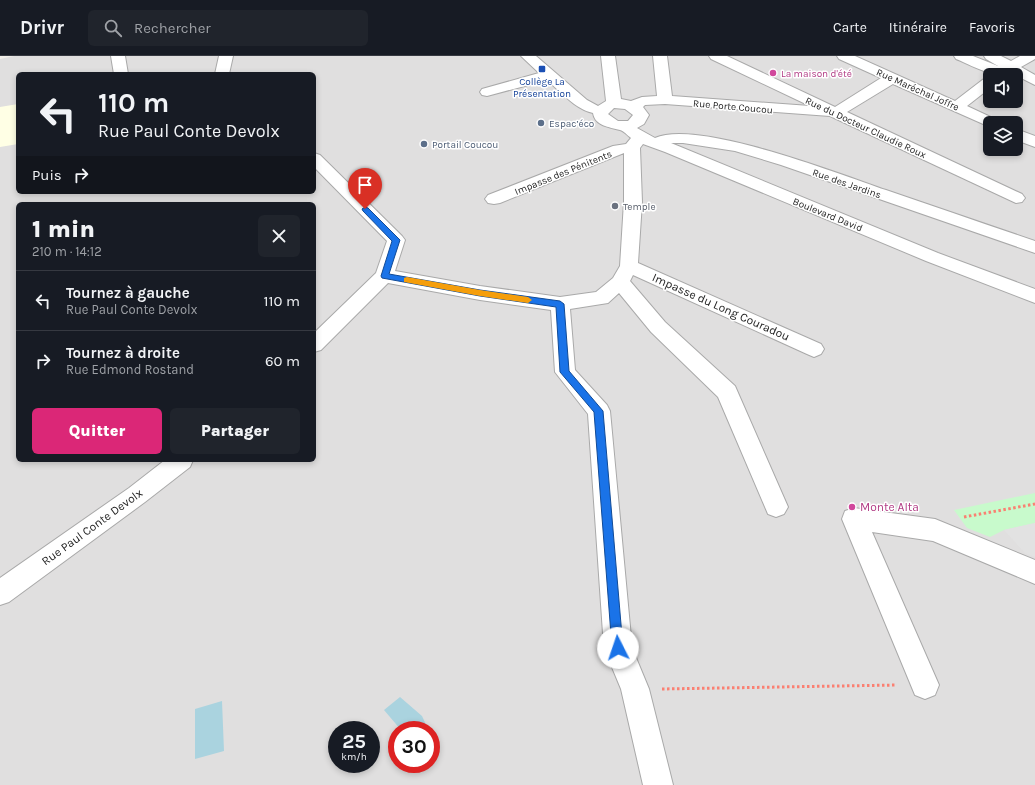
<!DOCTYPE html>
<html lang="fr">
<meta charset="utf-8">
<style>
:root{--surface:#171b24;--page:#20242c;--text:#f1f3f6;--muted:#9ea1a6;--line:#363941;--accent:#db2777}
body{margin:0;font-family:Karla,sans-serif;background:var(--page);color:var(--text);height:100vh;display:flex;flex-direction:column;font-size:15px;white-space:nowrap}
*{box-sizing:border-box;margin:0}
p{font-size:13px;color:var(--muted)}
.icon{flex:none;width:22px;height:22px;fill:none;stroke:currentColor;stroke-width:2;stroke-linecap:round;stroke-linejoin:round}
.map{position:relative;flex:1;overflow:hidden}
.panel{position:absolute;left:16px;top:146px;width:300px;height:260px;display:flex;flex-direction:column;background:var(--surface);border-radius:6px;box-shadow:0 2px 6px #0003}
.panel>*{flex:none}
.guide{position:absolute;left:16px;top:16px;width:300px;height:122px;border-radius:6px;box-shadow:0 2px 6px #0003;background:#171b24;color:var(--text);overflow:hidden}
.buttons{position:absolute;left:983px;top:12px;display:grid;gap:8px}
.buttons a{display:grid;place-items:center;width:40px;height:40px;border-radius:6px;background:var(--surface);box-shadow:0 2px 6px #0003;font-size:20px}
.speed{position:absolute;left:328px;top:665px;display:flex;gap:8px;font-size:20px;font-weight:700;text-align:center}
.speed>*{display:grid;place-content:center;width:52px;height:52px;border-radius:50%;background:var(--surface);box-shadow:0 2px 6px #0003;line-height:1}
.speed small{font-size:10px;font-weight:400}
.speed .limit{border:6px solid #d22;background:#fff;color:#111}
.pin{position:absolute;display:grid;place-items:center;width:34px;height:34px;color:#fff;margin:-41px -17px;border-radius:50% 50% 50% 0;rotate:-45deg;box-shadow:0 0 4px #0007}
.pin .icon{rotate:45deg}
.me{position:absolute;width:44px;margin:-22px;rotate:356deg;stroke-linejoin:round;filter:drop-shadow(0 0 3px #0008)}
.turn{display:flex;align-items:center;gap:14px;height:84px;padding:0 16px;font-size:18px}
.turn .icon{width:52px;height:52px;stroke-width:2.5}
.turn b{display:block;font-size:28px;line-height:34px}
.then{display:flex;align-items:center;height:38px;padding:0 16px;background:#0003;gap:8px;font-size:15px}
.round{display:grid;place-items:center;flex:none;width:42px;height:42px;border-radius:6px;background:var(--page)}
.overview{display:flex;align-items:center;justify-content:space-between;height:68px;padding:0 16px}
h1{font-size:24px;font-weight:800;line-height:30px}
.action{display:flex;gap:8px;margin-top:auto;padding:8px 16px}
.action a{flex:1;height:46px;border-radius:6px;background:var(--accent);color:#fff;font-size:16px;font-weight:800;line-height:46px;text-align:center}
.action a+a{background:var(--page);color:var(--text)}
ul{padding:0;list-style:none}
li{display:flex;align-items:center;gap:12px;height:60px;padding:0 16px;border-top:1px solid var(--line)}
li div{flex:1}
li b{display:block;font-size:15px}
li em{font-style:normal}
header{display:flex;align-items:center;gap:24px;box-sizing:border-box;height:56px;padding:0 20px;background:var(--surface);border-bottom:1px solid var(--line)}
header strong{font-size:19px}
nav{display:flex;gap:22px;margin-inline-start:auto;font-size:14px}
.search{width:280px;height:36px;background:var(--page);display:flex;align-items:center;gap:10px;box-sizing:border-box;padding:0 14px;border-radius:6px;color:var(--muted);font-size:15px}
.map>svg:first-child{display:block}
</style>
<header>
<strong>Drivr</strong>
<div class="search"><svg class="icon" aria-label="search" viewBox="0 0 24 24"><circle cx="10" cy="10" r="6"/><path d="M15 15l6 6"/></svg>Rechercher</div>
<nav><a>Carte</a><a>Itinéraire</a><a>Favoris</a></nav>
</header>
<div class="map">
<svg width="1035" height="729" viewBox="0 0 1035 729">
<rect width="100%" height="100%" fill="#f2efe9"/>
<path fill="#e0dfdf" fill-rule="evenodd" d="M 14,0 L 1035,0 L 1035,729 L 0,729 L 0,3 ZM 18,18 L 314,18 L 314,136 L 18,136 ZM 990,19 L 1016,19 L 1016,45 L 990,45 ZM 990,67 L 1016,67 L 1016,93 L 990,93 ZM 18,148 L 314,148 L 314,404 L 18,404 ZM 337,674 L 371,674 L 371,708 L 337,708 ZM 397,674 L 431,674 L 431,708 L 397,708 Z"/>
<path fill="#ffffe5" d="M 18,48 L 18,88 L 0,91 L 0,51 Z"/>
<path fill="#c8facc" d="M 1035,437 L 1035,467 L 1004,474 L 990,481 L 967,472 L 954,454 Z"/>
<path fill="#e2e2e2" d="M 1035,467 L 1035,501 L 1025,497 L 1004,474 Z"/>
<path fill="#aad3df" d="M 400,641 L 422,660 L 428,673 L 426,674 L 401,674 L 384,654 Z
M 222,645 L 224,695 L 195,703 L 195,653 Z"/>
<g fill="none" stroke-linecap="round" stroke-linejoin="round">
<defs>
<path id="minor" d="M 111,0 L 125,0 L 128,18 L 114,18 Z
M 219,0 L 233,0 L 229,18 L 215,18 Z
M 521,0 L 536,0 L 587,44 L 598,50 L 606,45 L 601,0 L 615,0 L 621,43 L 631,45 L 642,41 L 657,40 L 653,0 L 667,0 L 672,40 L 810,50 L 711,3 L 709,0 L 727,0 L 835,51 L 881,22 L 839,3 L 837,0 L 855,0 L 955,45 L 985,22 L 990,21 L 990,32 L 967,50 L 997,64 L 1000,67 L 990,67 L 990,71 L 893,28 L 847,56 L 1022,138 L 1025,142 L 1022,146 L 1016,147 L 830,60 L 665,48 L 645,49 L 643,51 L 649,59 L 644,68 L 637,72 L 655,82 C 698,63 839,118 886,134 C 935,151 985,168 1035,185 L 1035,197 L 781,109 L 735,95 L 683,87 L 671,87 L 938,197 L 1035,233 L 1035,247 L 926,205 L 665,96 L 643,88 L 640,92 L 642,146 L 638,207 L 821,288 L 824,293 L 821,298 L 814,301 L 807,298 L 633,219 L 630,225 L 665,266 L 735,330 L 788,451 L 784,458 L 776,461 L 768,458 L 718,341 L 651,276 L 619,237 L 608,247 L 570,253 L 575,314 L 607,349 L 610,355 L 632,592 L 649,633 L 673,729 L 643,729 L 621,633 L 604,592 L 588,358 L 555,316 L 551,254 L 480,244 L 388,227 L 321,294 L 314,296 L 314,277 L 376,217 L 387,185 L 314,111 L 314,97 L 320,99 L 402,180 L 405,184 L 395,215 L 480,230 L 560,241 L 596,236 L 613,222 L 620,210 L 624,146 L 624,97 L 500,147 L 494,148 L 488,147 L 485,143 L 488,139 L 613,90 L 626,88 L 631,82 C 627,79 624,75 620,74 C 609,71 595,70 593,57 C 575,53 561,36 547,24 L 487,40 L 482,39 L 480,36 L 482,33 L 539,17 ZM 614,52 L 625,53 L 633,59 L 628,65 L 618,65 L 608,58 Z
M 954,0 L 973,0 L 998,10 L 986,3 L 984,0 L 1001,0 L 1011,5 L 1020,0 L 1035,0 L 1035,3 L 1021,11 L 1035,19 L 1035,29 L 1011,17 C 998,25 969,8 956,3 Z
M 1016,73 L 1035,80 L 1035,91 L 1016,84 Z
M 165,404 L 193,404 L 190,411 L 145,446 L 9,546 L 0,549 L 0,522 L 129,432 Z
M 854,452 L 935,463 L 1035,504 L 1035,528 L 933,485 L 872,476 L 939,629 L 935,639 L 925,643 L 915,639 L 842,463 L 845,455 Z"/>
</defs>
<use href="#minor" stroke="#a9a9a9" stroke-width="2"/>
<path stroke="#fa8072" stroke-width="3" stroke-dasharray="2.5 2.5" stroke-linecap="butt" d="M 964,461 L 1035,448
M 662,633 L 897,629"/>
<use href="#minor" fill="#fff" fill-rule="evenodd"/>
</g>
<path fill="#1a73e8" stroke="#114b97" d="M 365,151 L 368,152 L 400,184 L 389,218 L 480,234 L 560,245 L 564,248 L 569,315 L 603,355 L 623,592 L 622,596 L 618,597 L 614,596 L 612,592 L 594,356 L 560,316 L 556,251 L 480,240 L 382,222 L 381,220 L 392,185 L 363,155 L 362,153 Z"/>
<path fill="#f59e0b" d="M 407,221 L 480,234 L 528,241 L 532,244 L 528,247 L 480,240 L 404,226 L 404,222 Z"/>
<rect fill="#1a4fb4" stroke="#fff" stroke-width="1.5" x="538" y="9" width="8" height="8" rx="2"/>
<g fill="#d1479c" stroke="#fff" stroke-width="1.5">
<circle cx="773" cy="17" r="4"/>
<circle cx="852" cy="451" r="4"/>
</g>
<g fill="#5c6f8a" stroke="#fff" stroke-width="1.5">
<circle cx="541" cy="67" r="4"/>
<circle cx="424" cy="88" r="4"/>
</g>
<circle fill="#6b7280" stroke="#fff" stroke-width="1.5" cx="615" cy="150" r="4"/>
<g text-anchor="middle" stroke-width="3" stroke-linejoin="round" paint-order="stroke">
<g font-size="10" fill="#b23c85" stroke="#fff" text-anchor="start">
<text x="781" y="21">La maison d'été</text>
</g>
<g font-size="10" fill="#164399" stroke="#fff">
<text x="542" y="29">Collège La<tspan x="542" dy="12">Présentation</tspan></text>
</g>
<g font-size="10" fill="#222" stroke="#fff">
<text transform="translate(918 33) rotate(24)" y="4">Rue Maréchal Joffre</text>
<text transform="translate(733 50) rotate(5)" y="4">Rue Porte Coucou</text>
<text transform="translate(866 71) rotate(25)" y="4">Rue du Docteur Claudie Roux</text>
<text transform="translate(563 116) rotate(-22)" y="4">Impasse des Pénitents</text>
<text transform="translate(847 127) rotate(19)" y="4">Rue des Jardins</text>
<text transform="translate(828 158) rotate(22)" y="4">Boulevard David</text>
</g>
<g font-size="10" fill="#4e5e75" stroke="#fff" text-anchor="start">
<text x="549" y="71">Espac’éco</text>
<text x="432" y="92">Portail Coucou</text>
</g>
<g font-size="10" fill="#5b616d" stroke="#fff" text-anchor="start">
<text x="623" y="154">Temple</text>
</g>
<g font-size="12" fill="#222" stroke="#fff">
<text transform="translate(721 251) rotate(24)" y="4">Impasse du Long Couradou</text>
<text transform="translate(92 471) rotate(-36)" y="4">Rue Paul Conte Devolx</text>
</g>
<g font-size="12" fill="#b23c85" stroke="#fff" text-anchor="start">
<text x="860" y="455">Monte Alta</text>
</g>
</g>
</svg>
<div class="buttons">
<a><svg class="icon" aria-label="sound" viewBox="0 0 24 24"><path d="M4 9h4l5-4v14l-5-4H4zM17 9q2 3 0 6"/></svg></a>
<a><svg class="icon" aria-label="layers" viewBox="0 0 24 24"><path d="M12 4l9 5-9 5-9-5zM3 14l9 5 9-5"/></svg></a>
</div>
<div class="speed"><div>25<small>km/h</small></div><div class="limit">30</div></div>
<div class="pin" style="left:365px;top:153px;background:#d93025"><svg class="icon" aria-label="arrive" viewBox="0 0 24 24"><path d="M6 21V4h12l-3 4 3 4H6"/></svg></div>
<svg class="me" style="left:618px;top:592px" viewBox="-20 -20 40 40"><circle r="19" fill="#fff"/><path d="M0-13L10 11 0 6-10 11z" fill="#1a73e8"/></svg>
<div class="guide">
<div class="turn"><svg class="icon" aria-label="left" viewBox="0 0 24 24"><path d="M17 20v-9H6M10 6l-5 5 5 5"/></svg><div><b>110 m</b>Rue Paul Conte Devolx</div></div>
<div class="then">Puis<svg class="icon" aria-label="right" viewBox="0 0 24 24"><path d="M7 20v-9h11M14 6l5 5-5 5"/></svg></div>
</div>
<section class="panel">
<div class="overview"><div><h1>1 min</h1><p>210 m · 14:12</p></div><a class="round"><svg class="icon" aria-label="close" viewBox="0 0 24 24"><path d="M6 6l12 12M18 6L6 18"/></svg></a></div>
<ul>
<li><svg class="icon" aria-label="left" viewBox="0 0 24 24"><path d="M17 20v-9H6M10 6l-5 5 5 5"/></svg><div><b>Tournez à gauche</b><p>Rue Paul Conte Devolx</p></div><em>110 m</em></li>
<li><svg class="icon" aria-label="right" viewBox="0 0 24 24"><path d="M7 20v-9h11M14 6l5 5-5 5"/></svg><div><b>Tournez à droite</b><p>Rue Edmond Rostand</p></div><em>60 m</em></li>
</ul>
<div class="action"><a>Quitter</a><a>Partager</a></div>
</section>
</div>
